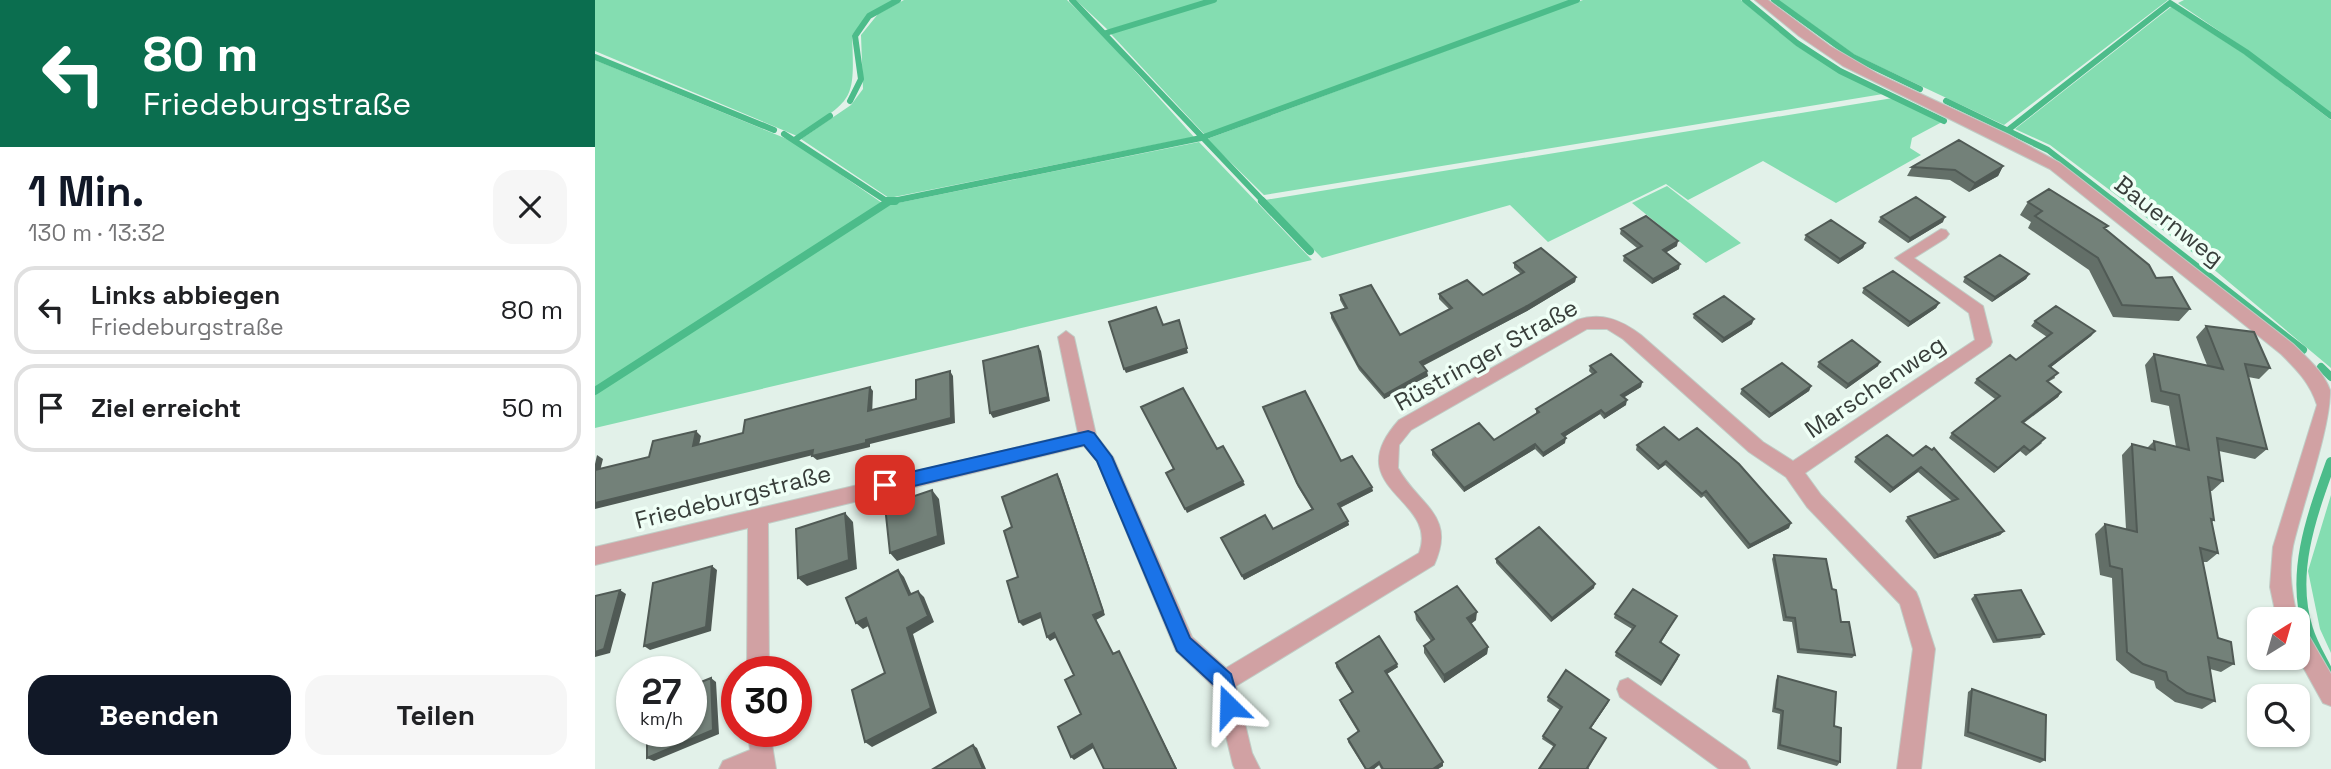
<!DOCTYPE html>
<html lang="de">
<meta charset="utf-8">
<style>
:root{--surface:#fff;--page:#f6f6f6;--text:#202124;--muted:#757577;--line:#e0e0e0;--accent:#111827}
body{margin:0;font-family:"Space Grotesk",sans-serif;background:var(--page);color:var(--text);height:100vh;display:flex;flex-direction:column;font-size:26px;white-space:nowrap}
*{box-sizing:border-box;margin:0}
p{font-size:23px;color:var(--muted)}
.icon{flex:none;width:38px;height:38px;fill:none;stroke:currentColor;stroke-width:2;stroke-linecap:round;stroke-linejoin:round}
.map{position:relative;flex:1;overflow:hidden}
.side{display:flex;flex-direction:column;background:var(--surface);width:595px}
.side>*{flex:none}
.top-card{background:#0b6e4f;color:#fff;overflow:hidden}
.needle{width:46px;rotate:37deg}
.tools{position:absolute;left:1652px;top:607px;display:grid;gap:14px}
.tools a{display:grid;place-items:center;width:63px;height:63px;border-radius:14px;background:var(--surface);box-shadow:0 2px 5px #0004;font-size:35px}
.speed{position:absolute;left:21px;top:656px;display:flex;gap:14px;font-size:35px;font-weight:700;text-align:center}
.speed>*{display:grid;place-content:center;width:91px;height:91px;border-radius:50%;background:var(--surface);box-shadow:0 2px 5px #0004;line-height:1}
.speed small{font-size:18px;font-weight:400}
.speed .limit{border:10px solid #d22;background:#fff;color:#111}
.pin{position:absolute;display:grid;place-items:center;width:60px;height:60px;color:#fff;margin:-30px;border-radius:14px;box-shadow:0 4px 10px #0006}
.me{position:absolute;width:77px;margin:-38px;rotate:338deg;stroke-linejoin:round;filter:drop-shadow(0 0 5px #0008)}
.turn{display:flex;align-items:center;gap:24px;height:147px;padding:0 28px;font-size:32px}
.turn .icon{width:91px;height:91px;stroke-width:2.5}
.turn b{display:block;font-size:49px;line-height:60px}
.round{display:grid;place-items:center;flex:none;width:74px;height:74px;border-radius:21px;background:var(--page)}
.overview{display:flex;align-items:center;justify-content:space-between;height:119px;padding:0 28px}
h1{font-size:42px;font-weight:700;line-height:52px;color:var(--accent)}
.button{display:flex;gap:14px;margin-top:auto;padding:14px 28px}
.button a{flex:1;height:80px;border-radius:21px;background:var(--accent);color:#fff;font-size:28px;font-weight:700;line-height:80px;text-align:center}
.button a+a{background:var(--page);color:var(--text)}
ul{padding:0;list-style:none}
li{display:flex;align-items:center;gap:21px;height:88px;margin:0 14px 10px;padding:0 14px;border:4px solid var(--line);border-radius:21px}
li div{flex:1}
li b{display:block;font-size:26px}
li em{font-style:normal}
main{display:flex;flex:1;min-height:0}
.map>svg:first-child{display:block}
</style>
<main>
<section class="side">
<div class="top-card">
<div class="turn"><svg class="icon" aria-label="left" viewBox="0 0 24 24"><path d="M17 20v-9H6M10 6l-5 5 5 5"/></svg><div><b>80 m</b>Friedeburgstraße</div></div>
</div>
<div class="overview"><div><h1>1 Min.</h1><p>130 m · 13:32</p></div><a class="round"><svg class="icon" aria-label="close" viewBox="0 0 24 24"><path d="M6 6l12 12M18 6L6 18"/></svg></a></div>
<ul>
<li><svg class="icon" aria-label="left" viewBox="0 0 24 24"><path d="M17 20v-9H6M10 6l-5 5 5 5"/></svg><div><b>Links abbiegen</b><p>Friedeburgstraße</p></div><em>80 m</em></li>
<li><svg class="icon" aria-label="arrive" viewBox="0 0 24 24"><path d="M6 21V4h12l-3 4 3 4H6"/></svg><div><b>Ziel erreicht</b></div><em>50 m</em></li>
</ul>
<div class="button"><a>Beenden</a><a>Teilen</a></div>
</section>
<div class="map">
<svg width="1736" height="769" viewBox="0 0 1736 769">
<rect width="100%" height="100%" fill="#e2f1e9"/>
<path fill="#84ddb1" d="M 0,0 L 299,0 L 274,14 L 257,35 C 260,104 258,98 202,136 L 0,51 Z
M 309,0 L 472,0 L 506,33 L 599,137 L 294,198 L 206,139 L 256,105 L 268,89 L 266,35 L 283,14 Z
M 481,0 L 613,0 L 513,30 Z
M 622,0 L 977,0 L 610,135 L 515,33 Z
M 988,0 L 1146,0 L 1200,45 L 1245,73 L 1288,94 L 669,195 L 612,139 Z
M 1183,0 L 1573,0 L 1409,125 L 1260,55 Z
M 1589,0 L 1736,0 L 1736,114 L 1652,50 L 1583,3 Z
M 1576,7 L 1648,53 L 1736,120 L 1736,368 L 1610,262 L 1455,145 L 1420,129 Z
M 0,60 L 197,141 L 287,203 L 0,388 Z
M 1298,98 L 1347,122 L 1317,138 L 1315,148 L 1326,155 L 1241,203 L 1168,161 L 1093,200 L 1071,184 L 953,242 L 915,205 L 727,258 L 670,200 Z
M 604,142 L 717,260 L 0,428 L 0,394 L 293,205 Z
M 1072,186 L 1146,243 L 1111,263 L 1037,203 Z
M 1736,495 L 1736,653 L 1725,629 L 1713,571 Z"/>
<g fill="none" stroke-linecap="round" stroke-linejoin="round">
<path stroke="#4cbc8a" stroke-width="6" d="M 477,0 L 669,202
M 1150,0 L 1202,43 L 1245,71 L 1349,121
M 1179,0 L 1258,57 L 1325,89
M 511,33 L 619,0
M 0,57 L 179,130
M 255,101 L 266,79 L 260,36 L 274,16 L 303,0
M 1351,101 L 1453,150 L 1520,202
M 1413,130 L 1575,3 L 1651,52 L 1736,116
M 189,134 L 293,202 L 606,138 L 982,0
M 201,139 L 235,116"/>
<path stroke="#4cbc8a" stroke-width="8" d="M 291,201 L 300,201
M 667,201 L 715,251
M 1517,201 L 1708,350
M 1726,367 L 1736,377
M 0,391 L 293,202"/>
<path stroke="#4cbc8a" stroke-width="10" d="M 1736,462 C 1717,515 1695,573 1713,629 C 1718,646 1729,662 1736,678"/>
<defs>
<path id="minor" d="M 1160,0 L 1173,0 L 1235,46 L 1283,74 L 1414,135 L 1465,163 L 1698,344 C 1711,357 1729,372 1735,390 C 1736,427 1707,506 1698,546 C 1693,571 1697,595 1703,620 L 1703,622 L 1682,620 L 1675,587 L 1678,547 L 1722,405 C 1715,383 1702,370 1686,354 L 1455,169 L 1248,66 L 1204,36 Z
M 1346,229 L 1351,230 L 1354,234 L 1351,238 L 1319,258 L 1388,306 L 1397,342 L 1395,346 L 1210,473 L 1226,495 L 1321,592 L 1324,599 L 1340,649 L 1326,769 L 1302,769 L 1318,649 L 1305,604 L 1212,507 L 1191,477 L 1154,452 L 1028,339 L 1012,329 L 992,329 L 816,430 L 804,445 L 803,468 C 824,506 862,515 839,565 L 641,686 L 657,753 L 665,769 L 640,769 L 638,765 L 619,687 L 581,651 L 502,461 L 489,446 L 173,523 L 174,672 L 152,672 L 153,528 L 0,565 L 0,547 L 483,433 L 463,337 L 471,331 L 479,337 L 501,435 L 518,457 L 597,637 L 631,668 L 824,553 C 845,498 742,489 804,420 L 982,320 C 1007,312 1026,320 1046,335 L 1168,442 L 1198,461 L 1380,340 L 1374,313 L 1300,258 Z
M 1703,628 L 1711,631 L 1736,674 L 1736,706 L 1728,703 L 1703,658 Z
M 1033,678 L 1151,761 L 1155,769 L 1124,769 L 1025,697 L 1022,689 L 1025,681 Z
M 153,732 L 175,732 L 181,769 L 124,769 L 128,761 L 155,750 Z"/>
</defs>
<use href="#minor" stroke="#c0cdc6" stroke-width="2"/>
<use href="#minor" fill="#d1a1a3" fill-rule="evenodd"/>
</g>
<path fill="#636f68" d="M 1408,166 L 1403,176 L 1374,192 L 1355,180 L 1312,176 L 1317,167 Z
M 1433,202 L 1513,226 L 1510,229 L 1595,309 L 1584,321 L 1518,317 L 1494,270 L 1433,228 L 1436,222 L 1425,215 Z
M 1286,217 L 1348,222 L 1313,243 L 1283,222 Z
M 1026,229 L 1082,246 L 1071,252 L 1084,269 L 1057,284 L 1028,261 L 1029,256 L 1042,248 L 1025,234 Z
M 1211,235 L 1270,243 L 1268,248 L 1243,264 L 1209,240 Z
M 919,263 L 981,277 L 980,282 L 932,311 L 828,366 L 833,376 L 789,399 L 764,370 L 736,318 L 736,313 L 750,309 L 745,300 L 745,295 L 805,335 L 854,309 L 844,299 L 844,294 L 888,295 L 926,274 L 919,268 Z
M 1434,274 L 1431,279 L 1397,302 L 1368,282 L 1370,277 Z
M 1269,288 L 1344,303 L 1341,308 L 1313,327 L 1267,293 Z
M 1099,314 L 1157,324 L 1127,343 L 1098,318 Z
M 1440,321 L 1500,331 L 1496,336 L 1456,367 L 1460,378 L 1453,382 L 1466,392 L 1463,397 L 1429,423 L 1447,443 L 1431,456 L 1425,451 L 1399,473 L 1354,438 L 1357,433 L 1400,399 L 1379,383 L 1382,379 L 1421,360 L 1452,337 L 1436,326 Z
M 1611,326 L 1675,368 L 1664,379 L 1653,377 L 1672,449 L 1660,459 L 1624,451 L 1628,481 L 1617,491 L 1615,491 L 1619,520 L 1617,522 L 1623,553 L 1612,562 L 1608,562 L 1623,638 L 1639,664 L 1626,672 L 1615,669 L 1620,701 L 1607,709 L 1580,702 L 1561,688 L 1559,681 L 1536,673 L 1521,660 L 1517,578 L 1505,575 L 1500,534 L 1510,524 L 1531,529 L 1527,455 L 1537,444 L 1552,448 L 1559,441 L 1581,447 L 1574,406 L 1556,402 L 1550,365 L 1559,354 L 1612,365 L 1601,337 Z
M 1224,362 L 1283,366 L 1251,389 L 1222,367 Z
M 995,366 L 1047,382 L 1046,387 L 1029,397 L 1031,405 L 1009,419 L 1005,414 L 969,437 L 970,443 L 948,457 L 940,449 L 869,492 L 837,455 L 837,450 L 899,440 L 941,414 L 941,409 L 997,374 L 994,371 Z
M 1216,386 L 1214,391 L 1174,418 L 1145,394 L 1147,389 Z
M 668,407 L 746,461 L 778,491 L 745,508 L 754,525 L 649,580 L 626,538 L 678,529 L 717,510 L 703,487 Z
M 1292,435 L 1409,531 L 1405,535 L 1339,559 L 1310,521 L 1313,517 L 1357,501 L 1323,472 L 1295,493 L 1259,462 L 1261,457 Z
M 1084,440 L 1194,528 L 1153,549 L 1109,496 L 1106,498 L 1070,465 L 1063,470 L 1041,450 L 1042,445 Z
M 1179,555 L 1237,589 L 1246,622 L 1260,655 L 1257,658 L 1202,653 L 1197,622 L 1188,621 L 1177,559 Z
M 901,559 L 999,588 L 956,622 L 901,563 Z
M 1380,595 L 1449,634 L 1445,638 L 1398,643 L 1376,599 Z
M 820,612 L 881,620 L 876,624 L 893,647 L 892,654 L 849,683 L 829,653 L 829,646 L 836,641 L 821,620 Z
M 1020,614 L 1082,616 L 1066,643 L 1083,659 L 1066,686 L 1020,656 L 1021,652 L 1037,629 L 1019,618 Z
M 741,663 L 803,667 L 792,674 L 848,762 L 848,766 L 843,769 L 786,769 L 784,765 L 779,769 L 770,769 L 753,742 L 753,739 L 763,732 L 746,704 L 745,700 L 757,692 L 741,667 Z
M 1183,676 L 1239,726 L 1245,762 L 1242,766 L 1182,749 L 1185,714 L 1177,712 L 1181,680 Z
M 1377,689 L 1450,760 L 1445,763 L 1369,736 L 1373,692 Z
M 953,697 L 1013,703 L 996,728 L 1011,738 L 993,769 L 947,739 L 948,736 L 965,710 L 952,701 Z"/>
<path fill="#505a55" d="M 1408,166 L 1403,176 L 1374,192 L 1380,183 Z
M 1350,217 L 1348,222 L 1313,243 L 1315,238 Z
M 1083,241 L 1082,246 L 1067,255 L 1068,250 Z
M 1270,243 L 1268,248 L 1243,264 L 1245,259 Z
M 1085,264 L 1084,269 L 1057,284 L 1058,279 Z
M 1434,274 L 1431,279 L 1397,302 L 1400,297 Z
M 981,277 L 980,282 L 932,311 L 825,367 L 825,362 Z
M 1344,303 L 1341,308 L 1313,327 L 1315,322 Z
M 1159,319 L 1157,324 L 1127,343 L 1129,338 Z
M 584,320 L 593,353 L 531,373 L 529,369 Z
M 1500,331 L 1496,336 L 1451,371 L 1454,366 Z
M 443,346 L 446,351 L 455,401 L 398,418 L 395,413 Z
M 1285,362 L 1283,366 L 1251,389 L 1253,384 Z
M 355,371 L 358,376 L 360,423 L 275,444 L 275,447 L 222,460 L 217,456 L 271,440 Z
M 832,371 L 833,376 L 789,399 L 789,395 Z
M 1047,382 L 1046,387 L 1025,400 L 1026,395 Z
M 1216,386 L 1214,391 L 1174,418 L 1176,414 Z
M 275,387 L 278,391 L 277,416 L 273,411 Z
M 1466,392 L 1463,397 L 1424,426 L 1427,422 Z
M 1032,400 L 1031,405 L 1009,419 L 1010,414 Z
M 1006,410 L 1005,414 L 966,439 L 967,434 Z
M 101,431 L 106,436 L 103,450 L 98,446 Z
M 971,438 L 970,443 L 948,457 L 948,453 Z
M 940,444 L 940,449 L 869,492 L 869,488 Z
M 1429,446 L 1425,451 L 1399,473 L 1403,468 Z
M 218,450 L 222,454 L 0,509 L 0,503 Z
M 2,455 L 8,459 L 4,475 L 0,472 L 0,464 Z
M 1071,461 L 1070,465 L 1063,470 L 1065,466 Z
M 1326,467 L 1323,472 L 1295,493 L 1298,488 Z
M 462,474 L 465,479 L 510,615 L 501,620 L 521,659 L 498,615 Z
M 648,481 L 650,485 L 592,513 L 590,509 Z
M 777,487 L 778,491 L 744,508 L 743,504 Z
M 337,490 L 344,499 L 350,544 L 302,561 L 295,553 Z
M 250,513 L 258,522 L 262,569 L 212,586 L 203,578 Z
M 753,521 L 754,525 L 649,580 L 647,576 Z
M 1196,523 L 1194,528 L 1153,549 L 1155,545 Z
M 1409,531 L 1405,535 L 1339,559 L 1343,555 Z
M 117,566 L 122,570 L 116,631 L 55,650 L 49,646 Z
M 303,570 L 309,577 L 320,602 L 314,595 Z
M 1000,584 L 999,588 L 956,622 L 957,618 Z
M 25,590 L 31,594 L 15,653 L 0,657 L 0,652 Z
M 323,591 L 329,597 L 339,622 L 318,634 L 342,713 L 277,747 L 270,742 L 312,628 Z
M 882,612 L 881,620 L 872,626 L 872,618 Z
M 445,613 L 448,617 L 428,626 L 424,622 Z
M 271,618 L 277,624 L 268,629 L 261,623 Z
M 459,633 L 462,637 L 455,641 L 452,637 Z
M 893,647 L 892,654 L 849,683 L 849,675 Z
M 524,651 L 526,655 L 582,769 L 581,769 Z
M 802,664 L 803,667 L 790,675 L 790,671 Z
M 116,678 L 121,682 L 124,734 L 59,761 L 52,758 Z
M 1014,700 L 1013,703 L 994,731 L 995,728 Z
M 497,744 L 500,747 L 479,760 L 476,757 Z
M 378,745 L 382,748 L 391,769 L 388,769 Z
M 784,762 L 784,765 L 779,769 L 774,769 Z
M 848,762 L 848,766 L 843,769 L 838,769 Z"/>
<path fill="#738179" stroke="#505a55" stroke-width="2" d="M 1364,140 L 1408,166 L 1380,183 L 1360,170 L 1317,167 Z
M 1454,189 L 1513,226 L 1509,228 L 1554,265 L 1561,278 L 1577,277 L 1595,309 L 1527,305 L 1503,258 L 1440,216 L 1447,211 L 1433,202 Z
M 1321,197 L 1350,217 L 1315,238 L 1286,217 Z
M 1051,216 L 1083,241 L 1068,250 L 1085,264 L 1058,279 L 1029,256 L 1047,246 L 1026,229 Z
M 1236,220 L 1270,243 L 1245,259 L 1211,235 Z
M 946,248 L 981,277 L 932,306 L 825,362 L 832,371 L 789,395 L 763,365 L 736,313 L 752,308 L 745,295 L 776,285 L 805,335 L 857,308 L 844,294 L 872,280 L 888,295 L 929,272 L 919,263 Z
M 1405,255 L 1434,274 L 1400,297 L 1370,277 Z
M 1298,271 L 1344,303 L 1315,322 L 1269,288 Z
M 1129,296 L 1159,319 L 1129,338 L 1099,314 Z
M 1461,306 L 1500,331 L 1454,366 L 1463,373 L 1452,381 L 1466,392 L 1427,422 L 1450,438 L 1435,451 L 1429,446 L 1403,468 L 1357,433 L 1405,396 L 1382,379 L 1415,355 L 1421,360 L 1457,333 L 1440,321 Z
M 561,307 L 568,325 L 584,320 L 592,348 L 529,369 L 514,322 Z
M 1611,326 L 1659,332 L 1675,368 L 1650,364 L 1672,449 L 1622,438 L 1628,481 L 1613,477 L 1619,520 L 1616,519 L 1623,553 L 1605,548 L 1623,638 L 1636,642 L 1639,664 L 1613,657 L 1620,701 L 1592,693 L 1573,680 L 1571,672 L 1548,664 L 1532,652 L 1527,569 L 1515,566 L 1510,524 L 1542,532 L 1537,444 L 1560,450 L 1559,441 L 1594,450 L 1584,395 L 1566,391 L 1559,354 L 1628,369 Z
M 1257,340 L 1285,362 L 1253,384 L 1224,362 Z
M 443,346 L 453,397 L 395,413 L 388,361 Z
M 1016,354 L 1047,382 L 1026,395 L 1032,400 L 1010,414 L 1006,410 L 967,434 L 971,438 L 948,453 L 940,444 L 869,488 L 837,450 L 884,423 L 899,440 L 944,412 L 941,409 L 1001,372 L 995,366 Z
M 1187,363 L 1216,386 L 1176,414 L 1147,389 Z
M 355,371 L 356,418 L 271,440 L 271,443 L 217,456 L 218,450 L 0,503 L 0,470 L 54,457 L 58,441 L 101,431 L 98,446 L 148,433 L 150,420 L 275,387 L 273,411 L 321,399 L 321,380 Z
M 588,388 L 622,449 L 628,446 L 648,481 L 590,509 L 571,473 L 579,469 L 546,407 Z
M 710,391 L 746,461 L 757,456 L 777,487 L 743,504 L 753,521 L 647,576 L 626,538 L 670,515 L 678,529 L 718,509 L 702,483 L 668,407 Z
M 1069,427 L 1084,440 L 1102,428 L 1144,464 L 1196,523 L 1155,545 L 1111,491 L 1107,494 L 1071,461 L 1065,466 L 1042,445 Z
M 1292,435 L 1318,456 L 1331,446 L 1337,450 L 1339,448 L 1409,531 L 1343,555 L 1313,517 L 1363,499 L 1326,467 L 1298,488 L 1261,457 Z
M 462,474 L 508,611 L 498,615 L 518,654 L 524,651 L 581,769 L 509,769 L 497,744 L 476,757 L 463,727 L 486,714 L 470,680 L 479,675 L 459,633 L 452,637 L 445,613 L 424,622 L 412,581 L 423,577 L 409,531 L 417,527 L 407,497 Z
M 337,490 L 343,536 L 295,553 L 290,506 Z
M 250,513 L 254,560 L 203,578 L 201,529 Z
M 944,527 L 1000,584 L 957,618 L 901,559 Z
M 1179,555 L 1231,559 L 1237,589 L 1241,590 L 1246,622 L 1254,622 L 1260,655 L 1204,649 L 1200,618 L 1191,617 Z
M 117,566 L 111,627 L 49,646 L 58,583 Z
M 303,570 L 314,595 L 323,591 L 333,616 L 312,628 L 336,708 L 270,742 L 257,690 L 290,673 L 271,618 L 261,623 L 251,598 Z
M 862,586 L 882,612 L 872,618 L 893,647 L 849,675 L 829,646 L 839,639 L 820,612 Z
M 1038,589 L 1082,616 L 1065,642 L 1084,655 L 1067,682 L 1021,652 L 1040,626 L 1020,614 Z
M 25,590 L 9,649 L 0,652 L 0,596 Z
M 1426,590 L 1449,634 L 1402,640 L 1380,595 Z
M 784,636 L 802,664 L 790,671 L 848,762 L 838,769 L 788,769 L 784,762 L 774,769 L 771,769 L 753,739 L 764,731 L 745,700 L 758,692 L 741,663 Z
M 971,670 L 1014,700 L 995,728 L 1011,738 L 992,768 L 993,769 L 944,769 L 960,745 L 948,736 L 967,707 L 953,697 Z
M 1183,676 L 1241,692 L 1239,726 L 1246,728 L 1245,762 L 1185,745 L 1188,711 L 1180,708 Z
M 116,678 L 118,730 L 52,758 L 52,732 L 96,732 L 96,686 Z
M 1377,689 L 1451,715 L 1450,760 L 1373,732 Z
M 378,745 L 388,769 L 338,769 Z"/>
<path fill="#1a73e8" stroke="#114b97" stroke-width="2" d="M 493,431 L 499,433 L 517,457 L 595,638 L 636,674 L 645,706 L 642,714 L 634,716 L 627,714 L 620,686 L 582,651 L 502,461 L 489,445 L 290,493 L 281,485 L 290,478 Z"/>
<g text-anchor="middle" stroke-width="7" stroke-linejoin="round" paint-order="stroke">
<g font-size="24" fill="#383e3a" stroke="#effff6">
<text transform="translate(1574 221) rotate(38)" y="8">Bauernweg</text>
<text transform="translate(891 355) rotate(-29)" y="8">Rüstringer Straße</text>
<text transform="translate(1280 387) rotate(-34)" y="8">Marschenweg</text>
<text transform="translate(138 497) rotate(-14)" y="8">Friedeburgstraße</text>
</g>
</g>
</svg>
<div class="tools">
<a><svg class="needle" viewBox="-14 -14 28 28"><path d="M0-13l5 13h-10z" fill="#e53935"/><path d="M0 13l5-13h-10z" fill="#757577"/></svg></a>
<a><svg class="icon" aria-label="search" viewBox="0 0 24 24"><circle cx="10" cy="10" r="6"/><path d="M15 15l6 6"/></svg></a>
</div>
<div class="speed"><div>27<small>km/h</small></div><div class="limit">30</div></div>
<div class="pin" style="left:290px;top:485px;background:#d93025"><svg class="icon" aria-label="arrive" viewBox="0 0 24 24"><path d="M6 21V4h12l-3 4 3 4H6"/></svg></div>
<svg class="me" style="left:634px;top:706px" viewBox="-20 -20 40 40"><path d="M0-17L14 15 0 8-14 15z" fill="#1a73e8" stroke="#fff" stroke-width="4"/></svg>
</div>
</main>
